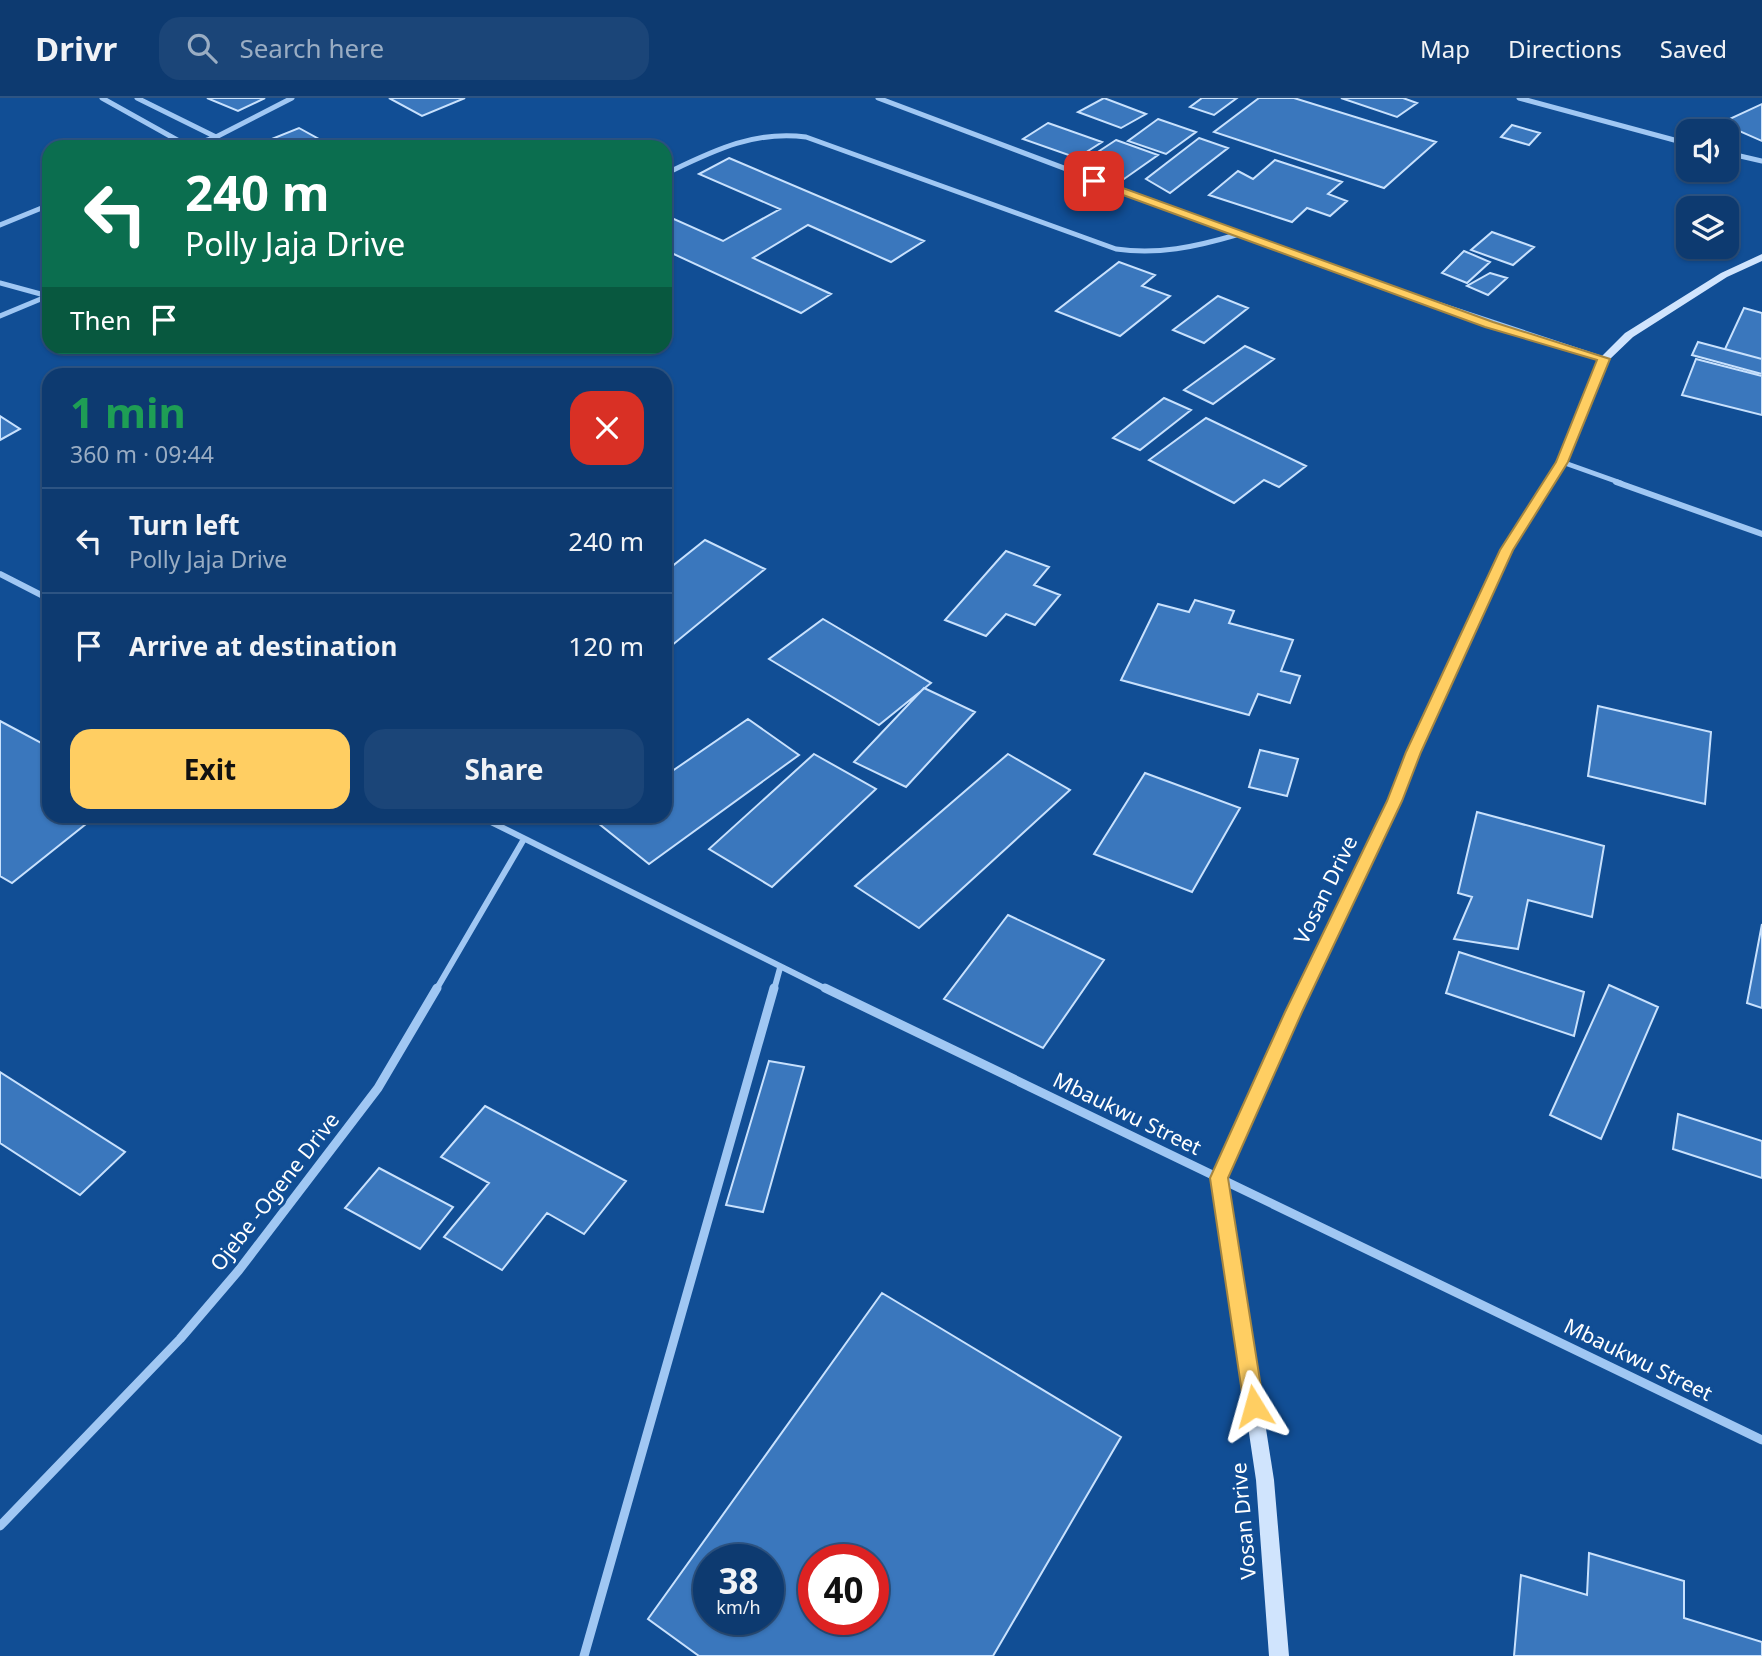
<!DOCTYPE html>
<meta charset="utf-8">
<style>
:root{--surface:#0d3a70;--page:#1b4578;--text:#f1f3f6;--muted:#9aadc3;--line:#2d5483;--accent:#ffce62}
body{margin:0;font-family:"Noto Sans",sans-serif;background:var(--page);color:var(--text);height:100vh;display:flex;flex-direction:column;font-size:26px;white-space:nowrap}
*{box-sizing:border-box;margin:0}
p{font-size:23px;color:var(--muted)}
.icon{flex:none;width:38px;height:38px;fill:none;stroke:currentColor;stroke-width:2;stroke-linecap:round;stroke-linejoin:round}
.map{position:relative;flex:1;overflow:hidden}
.panel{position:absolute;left:42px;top:270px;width:630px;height:455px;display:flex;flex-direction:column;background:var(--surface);border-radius:21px;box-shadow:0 2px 5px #0004,0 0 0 2px var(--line)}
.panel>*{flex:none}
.hud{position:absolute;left:42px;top:42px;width:630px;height:214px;border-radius:21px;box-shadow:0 2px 5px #0004,0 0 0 2px var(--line);background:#0b6e4f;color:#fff;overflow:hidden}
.controls{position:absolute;left:1676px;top:21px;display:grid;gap:14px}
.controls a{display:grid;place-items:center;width:63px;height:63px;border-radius:14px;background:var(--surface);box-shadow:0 2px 5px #0004,0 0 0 2px var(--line);font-size:35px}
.speed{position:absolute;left:693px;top:1446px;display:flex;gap:14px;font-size:35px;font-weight:700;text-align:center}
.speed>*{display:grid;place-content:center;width:91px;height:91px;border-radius:50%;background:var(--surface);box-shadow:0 2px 5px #0004,0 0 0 2px var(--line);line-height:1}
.speed small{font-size:18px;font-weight:400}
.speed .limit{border:10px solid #d22;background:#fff;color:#111}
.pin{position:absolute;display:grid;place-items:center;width:60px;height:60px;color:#fff;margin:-30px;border-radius:14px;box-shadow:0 4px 10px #0006}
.me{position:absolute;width:77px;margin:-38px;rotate:352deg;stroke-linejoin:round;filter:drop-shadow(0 0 5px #0008)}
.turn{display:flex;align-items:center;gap:24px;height:147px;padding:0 28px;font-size:32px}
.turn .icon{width:91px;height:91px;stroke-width:2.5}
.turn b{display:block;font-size:49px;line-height:60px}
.then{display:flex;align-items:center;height:66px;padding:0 28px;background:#0003;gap:14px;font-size:26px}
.round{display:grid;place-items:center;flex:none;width:74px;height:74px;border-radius:21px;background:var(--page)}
.summary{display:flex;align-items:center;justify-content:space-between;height:119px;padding:0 28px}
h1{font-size:42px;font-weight:700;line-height:52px;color:#1e9e55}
.button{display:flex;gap:14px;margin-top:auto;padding:14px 28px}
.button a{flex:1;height:80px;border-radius:21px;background:var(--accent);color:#111;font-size:28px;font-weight:700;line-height:80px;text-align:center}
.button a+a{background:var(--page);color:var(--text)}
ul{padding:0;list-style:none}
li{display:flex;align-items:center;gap:21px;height:105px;padding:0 28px;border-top:2px solid var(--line)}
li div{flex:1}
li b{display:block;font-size:26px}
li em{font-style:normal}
header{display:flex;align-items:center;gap:42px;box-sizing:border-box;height:98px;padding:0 35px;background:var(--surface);border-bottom:2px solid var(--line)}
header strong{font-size:33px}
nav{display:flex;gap:38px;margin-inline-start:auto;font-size:24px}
.search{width:490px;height:63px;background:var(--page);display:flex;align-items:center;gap:18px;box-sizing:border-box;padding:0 24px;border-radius:21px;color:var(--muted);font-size:26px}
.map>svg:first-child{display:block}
</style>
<header>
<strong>Drivr</strong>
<div class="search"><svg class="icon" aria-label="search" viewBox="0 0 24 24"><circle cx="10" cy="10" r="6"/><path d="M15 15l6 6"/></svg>Search here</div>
<nav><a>Map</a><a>Directions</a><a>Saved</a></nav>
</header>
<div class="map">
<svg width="1762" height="1558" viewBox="0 0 1762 1558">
<rect width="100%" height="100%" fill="#114e95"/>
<path fill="#3a77bd" stroke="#c8e1fd" stroke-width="2" fill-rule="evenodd" d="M 207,0 L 265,0 L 238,13 Z
M 389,0 L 465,0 L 422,18 Z
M 1104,0 L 1146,16 L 1121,30 L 1078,14 Z
M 1202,0 L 1237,0 L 1214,17 L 1190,9 Z
M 1259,0 L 1294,0 L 1436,44 L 1384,90 L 1214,34 Z
M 1341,0 L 1403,0 L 1417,5 L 1397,19 Z
M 1762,6 L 1762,43 L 1721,25 Z
M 1158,21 L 1196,34 L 1166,56 L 1128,43 Z
M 1048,25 L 1102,44 L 1077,60 L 1023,41 Z
M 1512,27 L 1540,35 L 1529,47 L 1501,39 Z
M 299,30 L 326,45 L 317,49 L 252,49 Z
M 1199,40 L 1228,50 L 1170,95 L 1146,81 Z
M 1116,42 L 1158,57 L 1124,81 L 1081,65 Z
M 729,60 L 924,143 L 891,164 L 808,127 L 753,160 L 831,196 L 801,215 L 665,152 L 665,117 L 723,143 L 780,111 L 699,76 Z
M 1275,62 L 1342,84 L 1328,96 L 1347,103 L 1330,118 L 1307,110 L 1292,124 L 1209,97 L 1238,73 L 1253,81 Z
M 1492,134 L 1534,149 L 1513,167 L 1471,152 Z
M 1464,153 L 1490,164 L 1467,185 L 1442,175 Z
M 1119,164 L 1155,177 L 1142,188 L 1170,198 L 1120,238 L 1056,213 Z
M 1490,175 L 1507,180 L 1488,197 L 1467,188 Z
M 1218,198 L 1248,210 L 1204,245 L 1173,232 Z
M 1744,210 L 1762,215 L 1762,261 L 1725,251 Z
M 1698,244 L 1762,261 L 1762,276 L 1692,257 Z
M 1245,248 L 1274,261 L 1213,306 L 1184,292 Z
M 1696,261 L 1762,278 L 1762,317 L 1682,297 Z
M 1164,300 L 1191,312 L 1140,352 L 1113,340 Z
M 0,318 L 20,331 L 0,342 Z
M 1206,320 L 1306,368 L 1279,389 L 1264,382 L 1234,405 L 1149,362 Z
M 705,442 L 765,471 L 665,553 L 665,474 Z
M 1006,453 L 1049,469 L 1034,487 L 1060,497 L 1035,527 L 1006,516 L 986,538 L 945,522 Z
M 1195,502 L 1234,513 L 1229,525 L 1293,542 L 1281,573 L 1300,578 L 1290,605 L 1258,596 L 1249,617 L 1121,582 L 1158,506 L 1189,514 Z
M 823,521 L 931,585 L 879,627 L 769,561 Z
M 924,590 L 975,614 L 906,689 L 854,664 Z
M 1598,608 L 1711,634 L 1705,706 L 1588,678 Z
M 748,621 L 799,657 L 649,766 L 598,725 L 609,718 L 665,718 L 665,678 Z
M 0,623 L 49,649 L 49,718 L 96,718 L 12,785 L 0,778 Z
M 1260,652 L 1298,661 L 1287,698 L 1249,689 Z
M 814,656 L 876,691 L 772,789 L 709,751 Z
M 1008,656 L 1070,692 L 919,830 L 855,788 Z
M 1145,675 L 1240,710 L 1192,794 L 1094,756 Z
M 1477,714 L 1604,748 L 1592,819 L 1528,802 L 1518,851 L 1454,841 L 1472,799 L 1458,795 Z
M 1008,817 L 1104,862 L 1043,950 L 944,901 Z
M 1762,826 L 1762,910 L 1747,905 Z
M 1459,854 L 1584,894 L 1574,938 L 1446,895 Z
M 1609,887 L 1658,909 L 1601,1041 L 1550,1017 Z
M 769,963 L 804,969 L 763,1114 L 726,1107 Z
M 0,974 L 125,1054 L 80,1097 L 0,1045 Z
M 485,1008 L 626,1083 L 584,1136 L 547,1115 L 502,1172 L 444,1139 L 489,1085 L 441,1059 Z
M 1678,1016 L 1762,1043 L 1762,1080 L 1673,1051 Z
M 379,1070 L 453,1109 L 420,1151 L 345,1110 Z
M 882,1195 L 1121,1339 L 993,1558 L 699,1558 L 648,1521 ZM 709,1461 L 768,1461 L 768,1521 L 709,1521 ZM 814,1461 L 873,1461 L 873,1521 L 814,1521 Z
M 1589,1455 L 1684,1483 L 1684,1520 L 1762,1544 L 1762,1558 L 1514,1558 L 1521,1477 L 1587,1497 Z"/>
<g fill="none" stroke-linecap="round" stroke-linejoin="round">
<path stroke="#a0c7f3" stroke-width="5" d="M 102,0 L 188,48
M 137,0 L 216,39
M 878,0 L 1329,170 L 1604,261
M 1519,0 L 1689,46
M 186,49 L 216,39 L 292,0
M 1727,55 L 1762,63
M 665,76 C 711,54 753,32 806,39 L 1116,151 C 1158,157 1195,149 1236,137
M 0,127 L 49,107
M 0,185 L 48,198 L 0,218
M 1562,364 L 1621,385"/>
<path stroke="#a0c7f3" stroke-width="6" d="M 1616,384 L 1762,436
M 0,476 L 49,501
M 479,718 L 828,892
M 436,892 L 524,741
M 774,892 L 780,870"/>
<path stroke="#a0c7f3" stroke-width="9" d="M 825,890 L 1762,1342
M 0,1428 L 180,1241 L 239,1172 L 378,990 L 437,890
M 584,1558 L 774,890"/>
<path fill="#d0e4fd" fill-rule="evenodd" d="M 1762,156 L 1762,163 L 1727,179 L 1633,239 L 1609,262 L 1568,364 L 1513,452 L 1421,654 L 1401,703 L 1310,893 L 1227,1080 L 1274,1382 L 1289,1558 L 1269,1558 L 1256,1382 L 1211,1080 L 1296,893 L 1387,703 L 1407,654 L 1501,452 L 1556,364 L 1599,261 L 1625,235 L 1721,175 Z"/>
</g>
<path fill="#ffce62" stroke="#a68640" stroke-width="2" d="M 1090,81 L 1098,81 L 1493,224 L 1610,261 L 1568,364 L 1513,452 L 1421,654 L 1402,703 L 1302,914 L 1228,1080 L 1264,1308 L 1261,1315 L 1254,1318 L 1247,1315 L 1244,1308 L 1210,1080 L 1285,914 L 1387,703 L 1406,654 L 1500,452 L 1556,364 L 1597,262 L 1485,229 L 1090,85 Z"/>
<g text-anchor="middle" stroke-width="6" stroke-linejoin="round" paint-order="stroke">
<g font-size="21" fill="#fff" stroke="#114e95">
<text transform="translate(1326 792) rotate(-64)" y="7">Vosan Drive</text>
<text transform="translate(1127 1016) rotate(26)" y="7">Mbaukwu Street</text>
<text transform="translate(275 1094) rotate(-52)" y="7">Ojebe -Ogene Drive</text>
<text transform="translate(1638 1262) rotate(26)" y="7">Mbaukwu Street</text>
<text transform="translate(1244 1423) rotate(-95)" y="7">Vosan Drive</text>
</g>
</g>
</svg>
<div class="controls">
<a><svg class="icon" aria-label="sound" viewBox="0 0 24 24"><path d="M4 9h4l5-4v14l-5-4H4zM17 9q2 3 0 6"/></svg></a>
<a><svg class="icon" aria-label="layers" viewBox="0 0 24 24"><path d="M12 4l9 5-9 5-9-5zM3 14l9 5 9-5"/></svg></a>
</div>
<div class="speed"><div>38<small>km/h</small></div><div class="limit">40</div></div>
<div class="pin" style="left:1094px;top:83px;background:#d93025"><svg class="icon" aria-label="arrive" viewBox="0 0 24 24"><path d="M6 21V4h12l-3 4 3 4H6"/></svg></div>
<svg class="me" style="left:1254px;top:1308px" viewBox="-20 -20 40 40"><path d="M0-17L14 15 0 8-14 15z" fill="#ffce62" stroke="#fff" stroke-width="4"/></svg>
<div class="hud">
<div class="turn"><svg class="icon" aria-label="left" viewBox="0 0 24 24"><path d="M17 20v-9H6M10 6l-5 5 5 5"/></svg><div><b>240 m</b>Polly Jaja Drive</div></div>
<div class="then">Then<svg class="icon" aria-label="arrive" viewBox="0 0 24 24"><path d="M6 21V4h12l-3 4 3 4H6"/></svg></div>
</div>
<section class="panel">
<div class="summary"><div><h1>1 min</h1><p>360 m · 09:44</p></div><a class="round" style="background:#d93025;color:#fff"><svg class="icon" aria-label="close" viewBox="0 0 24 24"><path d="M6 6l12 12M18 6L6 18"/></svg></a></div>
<ul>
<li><svg class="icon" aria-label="left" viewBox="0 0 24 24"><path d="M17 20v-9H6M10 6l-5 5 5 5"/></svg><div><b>Turn left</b><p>Polly Jaja Drive</p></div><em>240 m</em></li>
<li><svg class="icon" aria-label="arrive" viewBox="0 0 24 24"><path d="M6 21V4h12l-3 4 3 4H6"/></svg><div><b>Arrive at destination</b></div><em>120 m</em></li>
</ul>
<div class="button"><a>Exit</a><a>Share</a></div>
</section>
</div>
